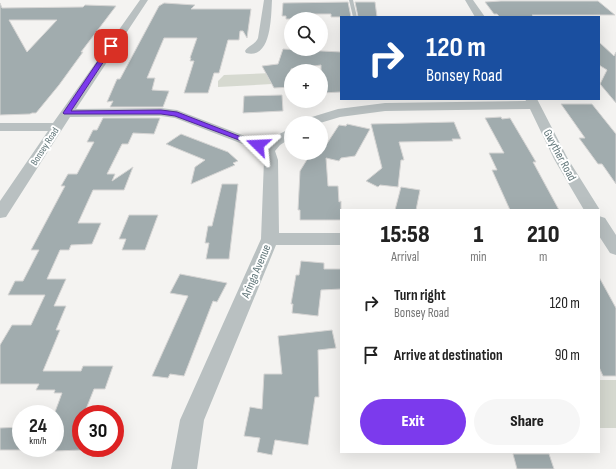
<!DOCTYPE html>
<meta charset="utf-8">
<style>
:root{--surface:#fff;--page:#f6f6f6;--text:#222;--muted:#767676;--accent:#7c3aed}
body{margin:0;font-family:"Sofia Sans Condensed",sans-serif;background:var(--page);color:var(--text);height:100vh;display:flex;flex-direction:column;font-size:15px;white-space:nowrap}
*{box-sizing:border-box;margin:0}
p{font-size:13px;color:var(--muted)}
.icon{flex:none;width:22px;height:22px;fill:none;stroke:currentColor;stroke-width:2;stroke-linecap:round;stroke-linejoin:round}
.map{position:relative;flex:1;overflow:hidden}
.sheet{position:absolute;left:340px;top:209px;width:260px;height:244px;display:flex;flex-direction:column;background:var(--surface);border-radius:0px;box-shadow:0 4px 16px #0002}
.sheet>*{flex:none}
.hud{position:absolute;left:340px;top:16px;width:260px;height:84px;border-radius:0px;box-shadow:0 4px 16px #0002;background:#1a4fa0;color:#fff;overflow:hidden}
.tools{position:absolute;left:284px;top:12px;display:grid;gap:8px}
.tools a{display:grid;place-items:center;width:44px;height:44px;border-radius:50%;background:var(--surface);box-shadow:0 4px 16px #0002;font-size:20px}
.speed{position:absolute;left:12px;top:405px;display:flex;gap:8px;font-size:20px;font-weight:700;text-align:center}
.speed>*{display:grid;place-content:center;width:52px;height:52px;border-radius:50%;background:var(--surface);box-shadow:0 4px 16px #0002;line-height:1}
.speed small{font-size:10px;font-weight:400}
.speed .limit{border:6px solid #d22;background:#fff;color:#111}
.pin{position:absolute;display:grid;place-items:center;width:34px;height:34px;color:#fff;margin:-17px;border-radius:8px;box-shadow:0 2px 6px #0006}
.me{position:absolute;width:44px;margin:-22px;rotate:291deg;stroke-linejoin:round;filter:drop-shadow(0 0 3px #0008)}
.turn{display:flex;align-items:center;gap:14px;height:84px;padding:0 20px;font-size:18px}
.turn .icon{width:52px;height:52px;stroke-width:2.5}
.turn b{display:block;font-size:28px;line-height:34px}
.eta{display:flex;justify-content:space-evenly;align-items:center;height:68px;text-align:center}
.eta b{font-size:24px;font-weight:800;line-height:28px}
.primary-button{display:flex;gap:8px;margin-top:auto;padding:8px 20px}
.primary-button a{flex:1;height:46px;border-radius:24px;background:var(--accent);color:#fff;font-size:16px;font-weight:800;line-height:46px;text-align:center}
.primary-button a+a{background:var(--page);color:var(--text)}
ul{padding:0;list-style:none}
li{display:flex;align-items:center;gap:12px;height:52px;padding:0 20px}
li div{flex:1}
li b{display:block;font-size:15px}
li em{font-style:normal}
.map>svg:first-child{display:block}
</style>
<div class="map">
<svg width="616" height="469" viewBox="0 0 616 469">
<rect width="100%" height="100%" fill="#f4f3f1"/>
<path fill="#d6d9d0" d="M 272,73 L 272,84 L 218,87 L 218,81 L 224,75 Z
M 599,380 L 616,380 L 616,428 L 599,428 Z"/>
<path fill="#a1acae" stroke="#d6d5d4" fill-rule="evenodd" d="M 501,1 L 598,1 L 615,15 L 532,15 L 534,17 L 500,17 L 497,14 L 494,14 L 485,2 Z
M 348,2 L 351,17 L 331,17 L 331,14 L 304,14 L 304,19 L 286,19 L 286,16 L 282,16 L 283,3 Z
M 355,2 L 375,2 L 377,17 L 358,17 Z
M 0,3 L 2,8 L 83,7 L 85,5 L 116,6 L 81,52 L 83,52 L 59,85 L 36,113 L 32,113 L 30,114 L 0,115 ZM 9,20 L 57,20 L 27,52 Z
M 164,3 L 195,5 L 191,9 L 251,9 L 247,38 L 243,31 L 240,31 L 239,40 L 228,40 L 219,73 L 214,73 L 208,93 L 184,93 L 194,61 L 190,61 L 191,58 L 190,58 L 197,38 L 164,38 L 147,78 L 155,78 L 152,90 L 169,91 L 163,107 L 110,107 L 113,101 L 107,102 L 117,79 L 120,79 L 159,6 Z
M 599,42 L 614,56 L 616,52 L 616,103 L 600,84 L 607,70 L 599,65 Z
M 283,49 L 341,52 L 341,92 L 321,93 L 321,65 L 291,69 L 291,87 L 274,88 L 262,66 L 278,64 Z
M 282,95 L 283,111 L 243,113 L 244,96 Z
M 561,104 L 592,104 L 616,134 L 616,184 L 602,164 L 598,164 L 579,138 L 585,138 Z
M 501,117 L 502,119 L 510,118 L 536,162 L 533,162 L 559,210 L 510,210 L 492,170 L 497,170 L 489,153 L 504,153 L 485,118 Z
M 103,118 L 160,118 L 154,134 L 133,133 L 128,144 L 122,144 L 107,174 L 115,174 L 112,181 L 133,167 L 124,190 L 93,190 L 78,223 L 101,223 L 92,244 L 71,245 L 69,250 L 60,250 L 47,279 L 66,279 L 54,306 L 66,306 L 56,330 L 60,330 L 43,371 L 81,371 L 83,366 L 113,366 L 105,389 L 94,389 L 84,414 L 81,414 L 81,450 L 55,451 L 55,412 L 62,393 L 54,393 L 55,390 L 36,390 L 39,384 L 0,384 L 0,345 L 12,325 L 31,325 L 45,295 L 8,295 L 15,281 L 23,281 L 39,250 L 31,250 L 65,186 L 61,186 L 68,174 L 77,174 L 94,142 L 87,142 L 93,130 L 97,130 Z
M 454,122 L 461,139 L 452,139 L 453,141 L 399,142 L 404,160 L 401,160 L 398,187 L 380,185 L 378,187 L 366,181 L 382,168 L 371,124 Z
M 347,124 L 370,129 L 355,156 L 341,158 L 339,161 L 326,158 L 328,186 L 338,186 L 339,202 L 341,201 L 341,220 L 300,220 L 300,210 L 298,210 L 300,171 L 311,153 L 321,153 L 321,144 L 326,145 L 339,125 L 346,126 Z
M 181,134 L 228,152 L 238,161 L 233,163 L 235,165 L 191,184 L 195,167 L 205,160 L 166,144 Z
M 222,184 L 238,184 L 229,259 L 206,259 L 209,243 L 205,243 L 208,226 L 212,226 Z
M 401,187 L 420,190 L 416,210 L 395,210 Z
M 129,215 L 158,215 L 145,250 L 122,250 L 126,239 L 119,239 Z
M 301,261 L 324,263 L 324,269 L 341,269 L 341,289 L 321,290 L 318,316 L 292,313 L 293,304 L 291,304 L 296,275 L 299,275 Z
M 180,274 L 227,283 L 217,302 L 213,301 L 184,376 L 170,374 L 168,378 L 152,376 L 188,296 L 170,293 Z
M 599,277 L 616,308 L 616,376 L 603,376 L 599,367 Z
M 332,330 L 336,348 L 318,350 L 319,397 L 315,397 L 308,445 L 275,440 L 272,455 L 257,452 L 260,438 L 244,436 L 250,407 L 262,409 L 264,374 L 282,374 L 278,336 Z
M 21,427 L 21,450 L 0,450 L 0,428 Z
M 513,454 L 549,454 L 554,469 L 517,469 Z"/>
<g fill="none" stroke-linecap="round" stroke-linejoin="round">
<path fill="#b9c0c1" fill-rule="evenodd" d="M 349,0 L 353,0 L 357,17 L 353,17 Z"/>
<path fill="#b9c0c1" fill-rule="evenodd" d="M 140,0 L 148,0 L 76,109 L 161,108 L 177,110 L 266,144 L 270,139 L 291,128 L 291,138 L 280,145 L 275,151 L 278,160 L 279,233 L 341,233 L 341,245 L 276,245 L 204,420 L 197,469 L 171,469 L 180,420 L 261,239 L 264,160 L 262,153 L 253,148 L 175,118 L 161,116 L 70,117 L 6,217 L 0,218 L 0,201 L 48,131 L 0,131 L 0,123 L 53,123 Z
M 264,0 L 272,0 C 271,15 272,60 246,53 L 245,51 C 249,45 255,45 258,38 Z
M 465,0 L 473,0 L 485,17 L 475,17 Z
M 525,99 L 537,99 L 568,159 L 600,210 L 599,212 L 599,210 L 584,210 L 554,159 L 530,109 L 385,111 L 340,117 L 320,123 L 300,123 L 302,120 L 338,109 L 385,103 L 526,101 Z
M 599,216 L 605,218 L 616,235 L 616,255 L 610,253 L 599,236 Z"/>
</g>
<path fill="#7c3aed" stroke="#51269a" d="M 111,44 L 114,46 L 71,111 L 161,110 L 177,112 L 262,145 L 261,146 L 255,146 L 175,116 L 161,114 L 64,114 L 63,113 L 109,45 Z"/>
<g text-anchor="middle" stroke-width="4" stroke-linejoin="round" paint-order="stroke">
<g font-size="10" fill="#62777a" stroke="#fff">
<text transform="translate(44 146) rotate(-57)" y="4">Bonsey Road</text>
</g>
<g font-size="12" fill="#62777a" stroke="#fff">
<text transform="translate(560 155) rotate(62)" y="4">Gwyther Road</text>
<text transform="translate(256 271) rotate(-67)" y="4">Aringa Avenue</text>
</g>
</g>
</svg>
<div class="tools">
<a><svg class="icon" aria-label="search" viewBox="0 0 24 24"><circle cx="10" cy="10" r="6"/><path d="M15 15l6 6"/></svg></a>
<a>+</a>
<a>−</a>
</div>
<div class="speed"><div>24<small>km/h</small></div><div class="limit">30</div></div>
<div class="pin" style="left:111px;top:46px;background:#d93025"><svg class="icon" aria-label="arrive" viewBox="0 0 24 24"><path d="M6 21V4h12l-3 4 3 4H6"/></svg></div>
<svg class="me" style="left:258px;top:145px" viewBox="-20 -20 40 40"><path d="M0-17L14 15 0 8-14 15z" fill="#7c3aed" stroke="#fff" stroke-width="4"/></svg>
<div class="hud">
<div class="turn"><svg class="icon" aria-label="right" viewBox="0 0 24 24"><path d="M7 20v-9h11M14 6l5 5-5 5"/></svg><div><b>120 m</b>Bonsey Road</div></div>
</div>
<section class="sheet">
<div class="eta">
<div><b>15:58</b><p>Arrival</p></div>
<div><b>1</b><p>min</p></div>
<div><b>210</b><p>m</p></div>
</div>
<ul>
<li><svg class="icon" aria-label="right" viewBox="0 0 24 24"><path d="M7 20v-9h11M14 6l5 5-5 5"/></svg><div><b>Turn right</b><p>Bonsey Road</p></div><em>120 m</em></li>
<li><svg class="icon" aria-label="arrive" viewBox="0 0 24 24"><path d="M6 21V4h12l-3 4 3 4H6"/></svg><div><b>Arrive at destination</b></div><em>90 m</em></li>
</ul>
<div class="primary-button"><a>Exit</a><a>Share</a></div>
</section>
</div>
